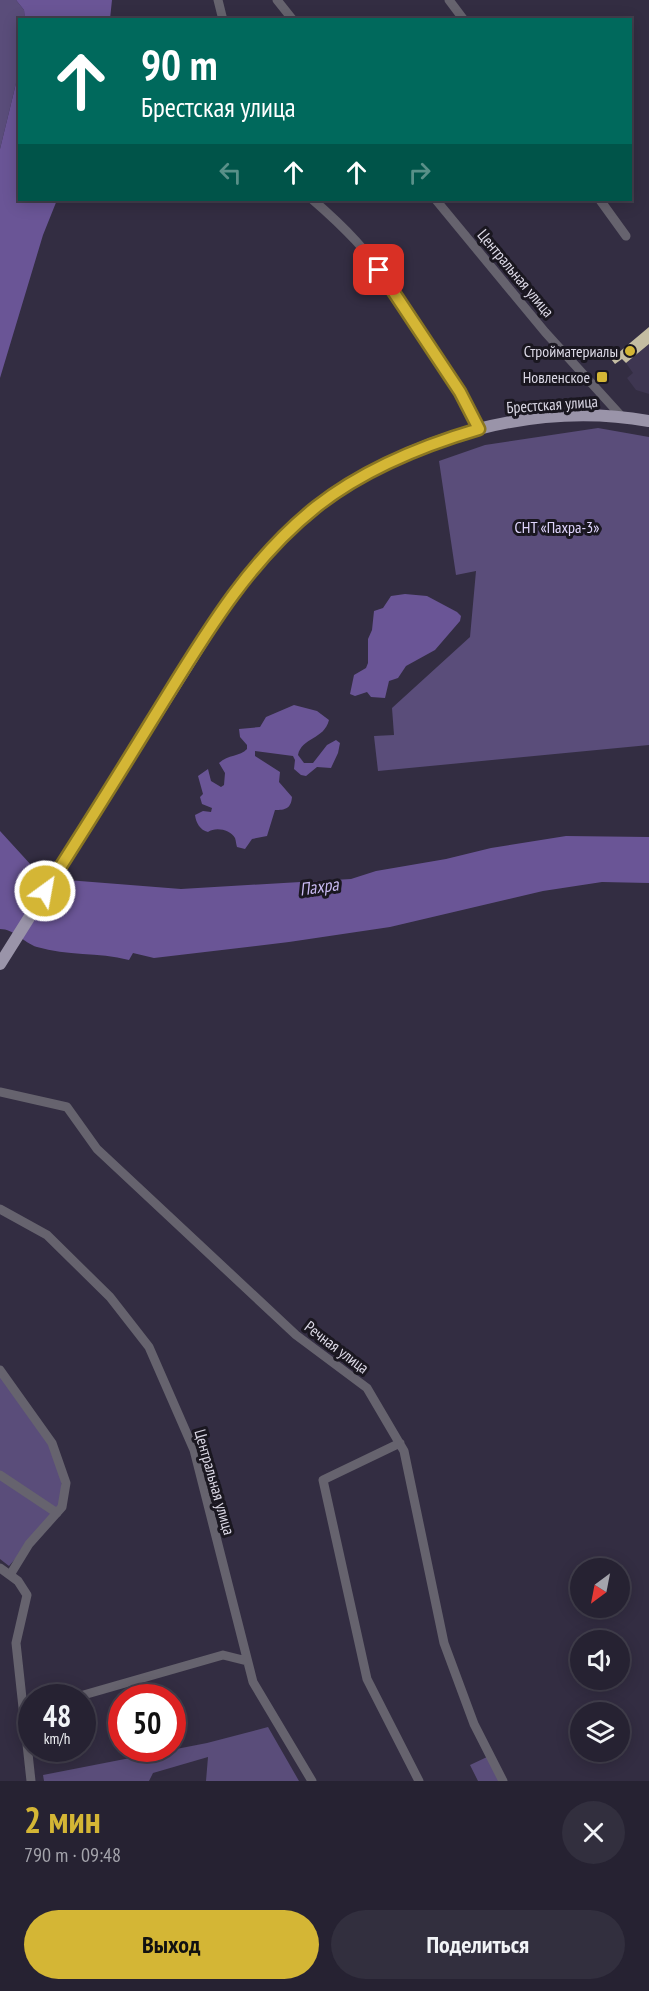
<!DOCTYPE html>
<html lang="ru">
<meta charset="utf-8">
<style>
:root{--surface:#262232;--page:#322f3e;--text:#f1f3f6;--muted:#a4a4ac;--line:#423f4d;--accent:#d4b635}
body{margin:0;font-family:"PT Sans Narrow",sans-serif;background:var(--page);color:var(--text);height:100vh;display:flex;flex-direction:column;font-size:22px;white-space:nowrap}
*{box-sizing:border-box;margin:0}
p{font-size:20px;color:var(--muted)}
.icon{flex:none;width:33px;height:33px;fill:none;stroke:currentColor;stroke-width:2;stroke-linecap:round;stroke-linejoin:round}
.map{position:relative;height:1781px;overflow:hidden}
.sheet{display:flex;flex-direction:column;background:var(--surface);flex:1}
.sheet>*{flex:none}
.top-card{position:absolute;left:18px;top:18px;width:614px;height:183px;border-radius:0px;box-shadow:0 3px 15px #0003,0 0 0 2px var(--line);background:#00695c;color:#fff;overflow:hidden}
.needle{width:39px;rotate:212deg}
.buttons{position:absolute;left:570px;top:1558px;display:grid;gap:12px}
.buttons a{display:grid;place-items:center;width:60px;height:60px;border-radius:50%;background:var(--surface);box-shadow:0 3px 15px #0003,0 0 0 2px var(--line);font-size:30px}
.speed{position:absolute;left:18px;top:1684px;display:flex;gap:12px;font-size:30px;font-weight:700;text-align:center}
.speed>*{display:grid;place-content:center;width:78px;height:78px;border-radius:50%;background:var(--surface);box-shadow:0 3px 15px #0003,0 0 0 2px var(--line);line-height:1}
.speed small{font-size:15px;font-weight:400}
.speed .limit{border:9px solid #d22;background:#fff;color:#111}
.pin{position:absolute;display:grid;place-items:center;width:51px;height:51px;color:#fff;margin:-26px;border-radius:12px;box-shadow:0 3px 9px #0006}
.me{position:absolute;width:66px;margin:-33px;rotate:32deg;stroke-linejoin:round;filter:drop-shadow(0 0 4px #0008)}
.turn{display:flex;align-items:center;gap:21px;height:126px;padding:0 24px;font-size:27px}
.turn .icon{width:78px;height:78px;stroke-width:2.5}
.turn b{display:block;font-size:42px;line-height:51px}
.lanes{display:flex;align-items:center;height:57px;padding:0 24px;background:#0003;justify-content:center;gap:30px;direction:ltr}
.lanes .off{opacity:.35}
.round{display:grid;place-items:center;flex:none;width:63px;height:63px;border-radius:32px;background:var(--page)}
.overview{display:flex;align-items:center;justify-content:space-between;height:102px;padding:0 24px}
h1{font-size:36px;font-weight:600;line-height:45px;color:var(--accent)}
.primary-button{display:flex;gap:12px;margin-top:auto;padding:12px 24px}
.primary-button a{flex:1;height:69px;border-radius:36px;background:var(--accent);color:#111;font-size:24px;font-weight:600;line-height:69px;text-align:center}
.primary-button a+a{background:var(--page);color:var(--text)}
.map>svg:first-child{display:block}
</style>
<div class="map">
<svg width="649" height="1781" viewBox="0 0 649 1781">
<rect width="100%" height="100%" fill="#332d42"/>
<path fill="#3e3651" d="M 649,344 L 649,394 L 636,390 L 627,378 L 633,373 L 626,363 Z"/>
<path fill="#5a4d7a" d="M 0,0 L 16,0 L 24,10 L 25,19 L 20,20 L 19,71 L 0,149 Z
M 598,428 L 649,437 L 649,745 L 378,771 L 374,736 L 394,735 L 392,708 L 470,637 L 476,571 L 456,575 L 439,461 L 485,445 Z
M 0,1374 C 22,1405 75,1464 59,1504 C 53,1518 21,1552 9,1566 L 0,1559 Z
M 268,1727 L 299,1781 L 206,1781 L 208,1757 L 153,1773 L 149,1781 L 44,1781 L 43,1775 L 207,1743 Z
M 487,1757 L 499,1781 L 478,1781 L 470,1765 Z"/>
<path fill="#6a5596" d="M 16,0 L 112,0 L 110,19 L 25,20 L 24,10 Z
M 19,71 L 20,200 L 57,200 L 43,235 L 0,378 L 0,149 Z
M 405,594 L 427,596 L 457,612 L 461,616 L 460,621 L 435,650 L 406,666 L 398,678 L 389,681 L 385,698 L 371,697 L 367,692 L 355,696 L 350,694 L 354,675 L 366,668 L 368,663 L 368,639 L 372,630 L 374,611 L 383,608 L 391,596 Z
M 294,705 L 317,711 L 329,720 C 324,740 302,737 298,755 L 304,763 L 313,763 L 327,745 L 336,740 L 340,743 L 338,753 L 331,768 L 317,767 L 306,776 L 301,775 L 294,769 L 295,760 L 293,756 L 255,751 L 255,756 L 280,772 L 279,782 L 292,797 C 291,809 285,810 275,810 L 267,836 L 252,839 L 245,849 L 237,847 C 236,844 236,841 235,838 C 230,829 215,827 208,832 C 200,830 196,823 195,815 L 203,811 L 211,812 L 212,808 L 202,804 L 200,797 L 203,794 L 198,776 L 208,769 L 211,781 L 221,787 L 224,785 L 225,773 L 219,763 C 228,754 240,757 247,749 L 247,745 L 240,737 L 239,729 L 260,727 L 266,717 Z
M 0,831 L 32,866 L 67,880 L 181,889 L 351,879 L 376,871 L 446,859 L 491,848 L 566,836 L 649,837 L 649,883 L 602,882 L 543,891 L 390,927 L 289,942 L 154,958 L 133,953 L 129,960 C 98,952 67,956 37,947 C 24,943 14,929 0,929 Z"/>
<path fill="#c4bda2" d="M 649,327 L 649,344 L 626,363 L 622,359 L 615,364 L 611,359 Z"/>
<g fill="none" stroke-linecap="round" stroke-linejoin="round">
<path stroke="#66636e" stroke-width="9" d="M 218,0 L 223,20
M 277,0 L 293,20
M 449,0 L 464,20
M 313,200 C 328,213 343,227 356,241 C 404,295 445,365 479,429
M 436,200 L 545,332 L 623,418
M 600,200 L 626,236
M 0,1092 L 67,1107 L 97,1149 L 296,1335 L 367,1388 L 404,1451 L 444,1643 L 474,1724 L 503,1781
M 0,1209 L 47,1235 L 110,1297 L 149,1347 L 194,1450 L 253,1682 L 312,1781
M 0,1370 L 52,1443 L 66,1483 L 62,1507 L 29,1544 L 10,1575
M 400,1443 L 323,1480 L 367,1679 L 419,1781
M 0,1475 L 57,1513
M 0,1568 L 18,1581 L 27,1595 L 16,1643 L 31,1781
M 73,1698 L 223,1655 L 247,1661"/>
<path stroke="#9a94a9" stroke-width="12" d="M 0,964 L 223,609 C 250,571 280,534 318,506 C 410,436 535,401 649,421"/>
</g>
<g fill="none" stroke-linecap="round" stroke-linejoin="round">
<defs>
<path id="route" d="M 45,891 C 81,835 116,779 151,722 C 199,645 244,564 316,507 C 364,469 421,446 479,429 L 460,392 L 379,270"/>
</defs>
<use href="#route" stroke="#8a7622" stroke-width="15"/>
<use href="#route" stroke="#d4b635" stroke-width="10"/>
</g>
<g fill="#d4b635" stroke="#1a1720" stroke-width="2">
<circle cx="630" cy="351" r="6"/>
<rect x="596" y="371" width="12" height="12" rx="3"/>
</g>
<g text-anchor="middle" stroke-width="6" stroke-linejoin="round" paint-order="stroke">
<g font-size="16" fill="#dcd9e6" stroke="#1a1720">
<text transform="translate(516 273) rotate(50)" y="6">Центральная улица</text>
<text transform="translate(552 404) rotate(-4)" y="6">Брестская улица</text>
<text transform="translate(337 1347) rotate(37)" y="6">Речная улица</text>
<text transform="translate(215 1482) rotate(74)" y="6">Центральная улица</text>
</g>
<g font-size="16" fill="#dcd9e6" stroke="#1a1720" text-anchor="end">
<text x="618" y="357">Стройматериалы</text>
<text x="590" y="383">Новленское</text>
</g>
<g font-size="16" fill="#e0d6fd" stroke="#1a1720">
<text x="557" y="533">СНТ «Пахра-3»</text>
</g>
<g font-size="18" font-style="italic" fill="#c9baf2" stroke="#1a1720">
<text transform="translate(319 887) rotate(-8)" y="6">Пахра</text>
</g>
</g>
</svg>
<div class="buttons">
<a><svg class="needle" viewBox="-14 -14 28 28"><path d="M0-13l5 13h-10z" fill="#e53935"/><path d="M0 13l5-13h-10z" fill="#a4a4ac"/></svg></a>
<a><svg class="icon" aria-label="sound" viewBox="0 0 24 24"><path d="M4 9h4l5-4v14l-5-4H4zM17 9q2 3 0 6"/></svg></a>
<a><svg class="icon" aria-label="layers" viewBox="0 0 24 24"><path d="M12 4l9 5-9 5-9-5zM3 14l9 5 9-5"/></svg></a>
</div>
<div class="speed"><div>48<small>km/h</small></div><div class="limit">50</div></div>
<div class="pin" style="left:379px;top:270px;background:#d93025"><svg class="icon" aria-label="arrive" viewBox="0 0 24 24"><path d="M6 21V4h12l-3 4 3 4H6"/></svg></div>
<svg class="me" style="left:45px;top:891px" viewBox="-20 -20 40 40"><circle r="17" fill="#d4b635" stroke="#fff" stroke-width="3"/><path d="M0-11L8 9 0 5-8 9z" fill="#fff"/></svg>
<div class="top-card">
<div class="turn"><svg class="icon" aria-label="ahead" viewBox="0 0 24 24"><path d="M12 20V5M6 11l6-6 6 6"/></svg><div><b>90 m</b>Брестская улица</div></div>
<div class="lanes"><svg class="icon off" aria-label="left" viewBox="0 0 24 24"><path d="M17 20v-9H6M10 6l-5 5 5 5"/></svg><svg class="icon" aria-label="ahead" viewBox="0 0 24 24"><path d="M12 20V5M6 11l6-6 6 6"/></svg><svg class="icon" aria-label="ahead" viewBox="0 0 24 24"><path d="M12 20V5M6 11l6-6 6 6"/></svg><svg class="icon off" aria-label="right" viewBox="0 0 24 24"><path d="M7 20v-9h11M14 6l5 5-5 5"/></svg></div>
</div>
</div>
<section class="sheet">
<div class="overview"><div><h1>2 мин</h1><p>790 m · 09:48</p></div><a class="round"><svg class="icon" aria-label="close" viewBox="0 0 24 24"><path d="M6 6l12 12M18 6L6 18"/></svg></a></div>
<div class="primary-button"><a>Выход</a><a>Поделиться</a></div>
</section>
